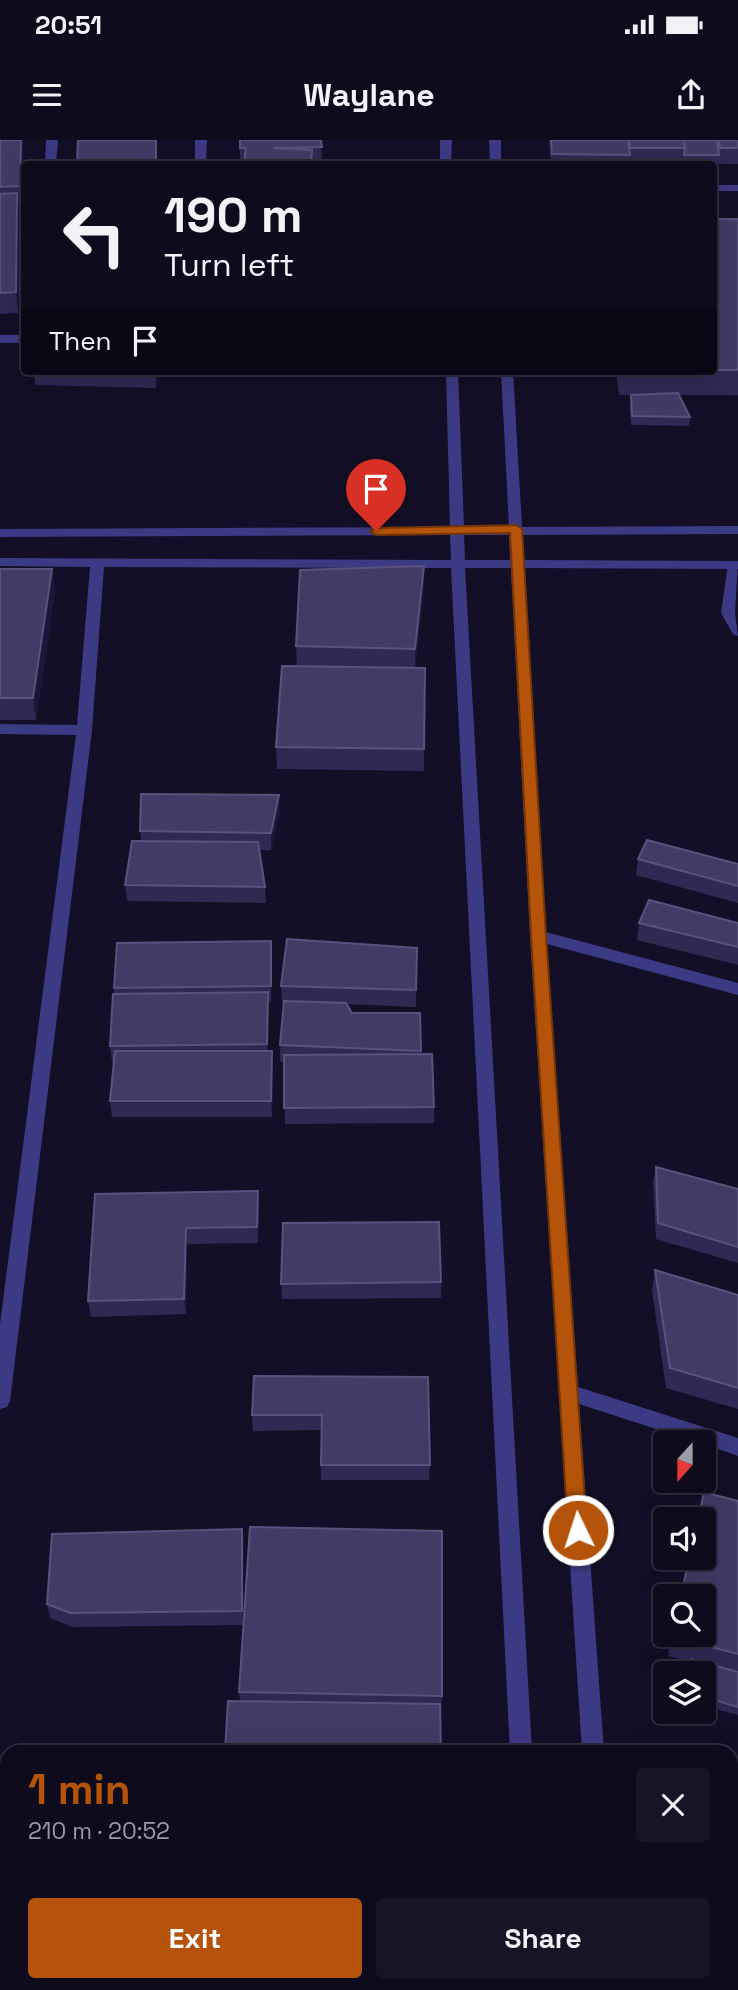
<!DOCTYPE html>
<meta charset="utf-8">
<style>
:root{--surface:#0e0b1c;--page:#171425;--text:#f1f3f6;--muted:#9b9ba3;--line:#2e2b3b;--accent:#b45309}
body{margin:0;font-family:"Space Grotesk",sans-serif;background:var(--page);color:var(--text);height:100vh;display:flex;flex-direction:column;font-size:26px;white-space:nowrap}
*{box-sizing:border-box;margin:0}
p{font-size:23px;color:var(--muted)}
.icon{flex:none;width:38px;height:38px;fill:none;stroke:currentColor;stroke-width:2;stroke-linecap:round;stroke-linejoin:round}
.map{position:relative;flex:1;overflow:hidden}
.drawer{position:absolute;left:0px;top:1605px;width:738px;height:247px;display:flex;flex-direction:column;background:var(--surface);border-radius:21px 21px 0 0;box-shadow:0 7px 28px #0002,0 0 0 2px var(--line)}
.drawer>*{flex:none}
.banner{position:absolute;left:21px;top:21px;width:696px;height:214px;border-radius:7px;box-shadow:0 7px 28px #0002,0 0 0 2px var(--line);background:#0e0b1c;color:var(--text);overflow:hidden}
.needle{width:46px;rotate:201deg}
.buttons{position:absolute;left:653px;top:1290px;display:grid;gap:14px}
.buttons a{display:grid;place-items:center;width:63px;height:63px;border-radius:7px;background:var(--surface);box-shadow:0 7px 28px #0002,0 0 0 2px var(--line);font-size:35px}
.pin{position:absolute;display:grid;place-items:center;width:60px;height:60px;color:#fff;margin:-72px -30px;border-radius:50% 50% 50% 0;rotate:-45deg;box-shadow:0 0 7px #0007}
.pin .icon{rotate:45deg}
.me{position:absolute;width:77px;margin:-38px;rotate:356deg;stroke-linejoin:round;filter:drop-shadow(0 0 5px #0008)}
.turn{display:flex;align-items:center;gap:24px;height:147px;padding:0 28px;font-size:32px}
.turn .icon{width:91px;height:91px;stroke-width:2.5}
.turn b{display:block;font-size:49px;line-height:60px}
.then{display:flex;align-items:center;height:66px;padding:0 28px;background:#0003;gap:14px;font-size:26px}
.round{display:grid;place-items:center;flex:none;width:74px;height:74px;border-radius:7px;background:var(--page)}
.summary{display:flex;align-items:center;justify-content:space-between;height:119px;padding:0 28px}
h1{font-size:42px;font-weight:800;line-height:52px;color:var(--accent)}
.action{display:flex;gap:14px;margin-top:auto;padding:14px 28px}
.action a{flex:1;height:80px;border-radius:7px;background:var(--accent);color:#fff;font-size:28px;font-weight:800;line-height:80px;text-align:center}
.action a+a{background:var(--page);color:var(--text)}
.status{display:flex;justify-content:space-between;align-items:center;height:49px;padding:0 35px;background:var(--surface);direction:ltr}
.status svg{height:19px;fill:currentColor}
header{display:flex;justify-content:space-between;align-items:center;height:91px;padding:0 28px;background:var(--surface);font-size:32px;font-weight:800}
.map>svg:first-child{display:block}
</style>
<div class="status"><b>20:51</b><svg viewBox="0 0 49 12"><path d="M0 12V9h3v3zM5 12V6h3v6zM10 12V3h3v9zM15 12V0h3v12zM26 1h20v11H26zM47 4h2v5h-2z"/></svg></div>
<header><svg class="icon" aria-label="menu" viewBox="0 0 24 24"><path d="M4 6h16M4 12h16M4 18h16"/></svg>Waylane<svg class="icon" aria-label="share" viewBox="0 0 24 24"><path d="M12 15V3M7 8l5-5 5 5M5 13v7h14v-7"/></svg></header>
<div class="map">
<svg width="738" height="1850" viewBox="0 0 738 1850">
<rect width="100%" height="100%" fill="#130f26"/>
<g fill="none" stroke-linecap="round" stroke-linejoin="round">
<path fill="#3d3a85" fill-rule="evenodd" d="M 46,0 L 58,0 L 56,24 L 45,24 Z
M 195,0 L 207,0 L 206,24 L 195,24 Z
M 0,195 L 24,195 L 24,203 L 0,203 Z
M 735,421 L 738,421 L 735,473 L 738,496 L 733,494 L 721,473 L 728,425 Z
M 538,790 L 738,843 L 738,855 L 532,800 L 530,796 Z"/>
<path fill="#3d3a85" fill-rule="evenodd" d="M 440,0 L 452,0 L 451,24 L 440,24 Z
M 489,0 L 501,0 L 501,24 L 490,24 Z
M 714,45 L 738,45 L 738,51 L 714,51 Z
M 446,231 L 458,231 L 464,387 L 509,387 L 501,231 L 513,231 L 522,387 L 738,386 L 738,394 L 523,395 L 524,420 L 738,421 L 738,429 L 525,428 L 546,796 L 578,1247 L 738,1298 L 738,1316 L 704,1304 L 704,1302 L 696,1302 L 579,1264 L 604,1612 L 582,1612 L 530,796 L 511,428 L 465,428 L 532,1612 L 510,1612 L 451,428 L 104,427 L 92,590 L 10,1261 L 7,1267 L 0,1269 L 0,1184 L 76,595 L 0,594 L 0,584 L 77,585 L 90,427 L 0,426 L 0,418 L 451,420 L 450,395 L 0,397 L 0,389 L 450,387 ZM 464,395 L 509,395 L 510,420 L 465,420 Z
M 520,1844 L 544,1844 L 545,1850 L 521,1850 Z
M 598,1844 L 622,1844 L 622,1850 L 598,1850 Z"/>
</g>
<path fill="#312854" d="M 0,0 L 23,0 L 23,66 L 19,67 L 20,74 L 18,173 L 0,174 Z
M 240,0 L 321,0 L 322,22 L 313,22 L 313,24 L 240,24 Z
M 549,0 L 738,0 L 738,24 L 551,22 Z
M 714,79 L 738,79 L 738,255 L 679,255 L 690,277 L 689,286 L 631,285 L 630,264 L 631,255 L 642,255 L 619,255 L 616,231 L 714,231 Z
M 34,231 L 159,231 L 156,248 L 35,245 Z
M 424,426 L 424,448 L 415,528 L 424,609 L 424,631 L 277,629 L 276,607 L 297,526 L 296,506 Z
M 0,429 L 52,429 L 55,451 L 36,580 L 0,580 Z
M 280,672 L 271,710 L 259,710 L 265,747 L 266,763 L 127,761 L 125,745 L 141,701 L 140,691 Z
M 638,719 L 738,724 L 738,763 L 636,735 Z
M 639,783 L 738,783 L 738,825 L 637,800 Z
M 417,808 L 416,867 L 346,864 L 352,873 L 421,911 L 421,915 L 434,967 L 434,983 L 285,984 L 284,922 L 280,922 L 280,905 L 284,863 L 282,862 L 281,846 Z
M 272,817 L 271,862 L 268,862 L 268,911 L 272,911 L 273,927 L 272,977 L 112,977 L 110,961 L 114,922 L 112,922 L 110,906 L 114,854 L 114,848 Z
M 656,1027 L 738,1049 L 738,1123 L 656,1099 L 653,1043 Z
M 95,1054 L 259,1067 L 258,1103 L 187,1104 L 186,1174 L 91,1177 L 88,1161 Z
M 655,1130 L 738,1155 L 738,1269 L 666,1248 L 652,1150 Z
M 441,1142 L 441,1158 L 282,1159 L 281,1144 Z
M 254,1236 L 430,1325 L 429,1340 L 321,1340 L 321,1290 L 253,1291 L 252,1275 Z
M 738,1361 L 738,1575 L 704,1566 L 704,1533 L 691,1522 L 668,1516 L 672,1494 Z
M 242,1389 L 244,1404 L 243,1485 L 73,1487 L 50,1478 L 47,1464 Z
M 239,1552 L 442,1556 L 441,1574 L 240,1561 Z
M 732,1638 L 738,1640 L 738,1695 L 732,1693 Z
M 732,1698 L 738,1700 L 738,1750 L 732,1748 Z"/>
<path fill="#1d163a" d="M 21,0 L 23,0 L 23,66 L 20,46 Z
M 17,53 L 20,74 L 18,173 L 16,152 Z
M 155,231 L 159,231 L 156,248 Z
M 424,426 L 424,448 L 415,530 L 415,509 Z
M 52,429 L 55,451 L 36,580 L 33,558 Z
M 279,655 L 280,672 L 271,710 L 271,693 Z
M 271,801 L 272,817 L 271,862 Z
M 268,852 L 269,868 L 268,920 L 267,904 Z
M 272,911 L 273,927 L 272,977 L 271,961 Z
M 258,1051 L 259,1067 L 258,1103 L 257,1087 Z
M 186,1088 L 187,1104 L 186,1174 L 184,1159 Z
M 242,1389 L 244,1404 L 243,1485 L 242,1471 Z"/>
<path fill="#433a66" stroke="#5a527e" stroke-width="2" d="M 0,0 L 21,0 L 20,46 L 0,47 Z
M 78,0 L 156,0 L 156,24 L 77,24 Z
M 240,0 L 321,0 L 322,7 L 273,8 L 312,10 L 311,24 L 244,24 L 246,8 L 240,8 Z
M 551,0 L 628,0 L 630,15 L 552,14 Z
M 629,0 L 684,0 L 685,8 L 630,8 Z
M 684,0 L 717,0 L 719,15 L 684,15 L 685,8 Z
M 719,0 L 738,0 L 738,8 L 720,8 Z
M 17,53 L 16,152 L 0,153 L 0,54 Z
M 714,79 L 738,79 L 738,230 L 714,230 Z
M 678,253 L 690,277 L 632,276 L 631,255 Z
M 424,426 L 415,509 L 296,506 L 300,430 Z
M 0,429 L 52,429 L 33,558 L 0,558 Z
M 282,526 L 425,528 L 424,609 L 276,607 Z
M 141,654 L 279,655 L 271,693 L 140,691 Z
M 647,700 L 738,724 L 738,746 L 638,719 Z
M 132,701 L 258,702 L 265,747 L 125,745 Z
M 649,760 L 738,783 L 738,807 L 639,783 Z
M 287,799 L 417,808 L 416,850 L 281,846 Z
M 271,801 L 271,846 L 114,848 L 117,803 Z
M 268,852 L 267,904 L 110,906 L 113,854 Z
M 284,861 L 346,863 L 352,873 L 420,873 L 421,911 L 280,905 Z
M 115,911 L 272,911 L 271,961 L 110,961 Z
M 432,914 L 434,967 L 284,968 L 284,915 Z
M 656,1027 L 738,1049 L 738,1107 L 658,1083 Z
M 258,1051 L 257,1087 L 186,1088 L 184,1159 L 88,1161 L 95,1054 Z
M 439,1082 L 441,1142 L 281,1144 L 283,1083 Z
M 655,1130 L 738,1155 L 738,1248 L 670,1228 Z
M 254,1236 L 428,1237 L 430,1325 L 321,1325 L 322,1275 L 252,1275 Z
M 704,1352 L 738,1361 L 738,1514 L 672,1497 L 672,1494 L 704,1494 L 704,1456 L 681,1456 L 689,1418 L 704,1418 L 704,1379 L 698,1379 Z
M 250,1387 L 442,1391 L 442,1556 L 239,1552 Z
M 242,1389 L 242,1471 L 70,1473 L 47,1464 L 52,1394 Z
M 692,1519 L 738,1532 L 738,1567 L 704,1557 L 704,1533 L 689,1533 Z
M 228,1561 L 440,1564 L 441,1612 L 225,1612 Z
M 732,1638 L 738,1640 L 738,1687 L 732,1685 Z
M 732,1698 L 738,1700 L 738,1736 L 732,1734 Z
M 5,1736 L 7,1736 L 7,1844 L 436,1844 L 436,1850 L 0,1850 L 0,1785 Z"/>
<path fill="#b45309" stroke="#753606" stroke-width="2" d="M 516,385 L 522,389 L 546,796 L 587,1390 L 584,1396 L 578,1399 L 571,1396 L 568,1390 L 531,796 L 510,393 L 376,395 L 370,391 L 376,388 Z"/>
</svg>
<div class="buttons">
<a><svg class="needle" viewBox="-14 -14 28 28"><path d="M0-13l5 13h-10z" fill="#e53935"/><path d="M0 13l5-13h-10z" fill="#9b9ba3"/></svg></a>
<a><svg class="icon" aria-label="sound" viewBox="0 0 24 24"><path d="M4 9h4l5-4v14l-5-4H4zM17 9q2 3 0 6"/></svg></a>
<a><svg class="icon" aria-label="search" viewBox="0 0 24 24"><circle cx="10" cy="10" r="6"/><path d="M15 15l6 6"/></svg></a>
<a><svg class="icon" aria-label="layers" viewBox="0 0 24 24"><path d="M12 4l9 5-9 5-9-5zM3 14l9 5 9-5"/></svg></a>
</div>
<div class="pin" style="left:376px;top:391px;background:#d93025"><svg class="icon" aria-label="arrive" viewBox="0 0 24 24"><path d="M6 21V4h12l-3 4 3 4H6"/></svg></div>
<svg class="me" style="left:578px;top:1390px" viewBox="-20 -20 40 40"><circle r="17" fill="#b45309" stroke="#fff" stroke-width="3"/><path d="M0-11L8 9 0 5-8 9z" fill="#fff"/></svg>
<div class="banner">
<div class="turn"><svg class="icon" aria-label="left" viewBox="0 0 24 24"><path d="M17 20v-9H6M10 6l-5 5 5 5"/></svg><div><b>190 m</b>Turn left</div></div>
<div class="then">Then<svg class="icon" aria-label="arrive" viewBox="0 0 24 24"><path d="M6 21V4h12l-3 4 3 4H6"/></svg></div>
</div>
<section class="drawer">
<div class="summary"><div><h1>1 min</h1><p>210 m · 20:52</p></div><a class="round"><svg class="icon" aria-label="close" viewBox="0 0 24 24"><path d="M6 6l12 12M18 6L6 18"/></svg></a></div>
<div class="action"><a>Exit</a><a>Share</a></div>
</section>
</div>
